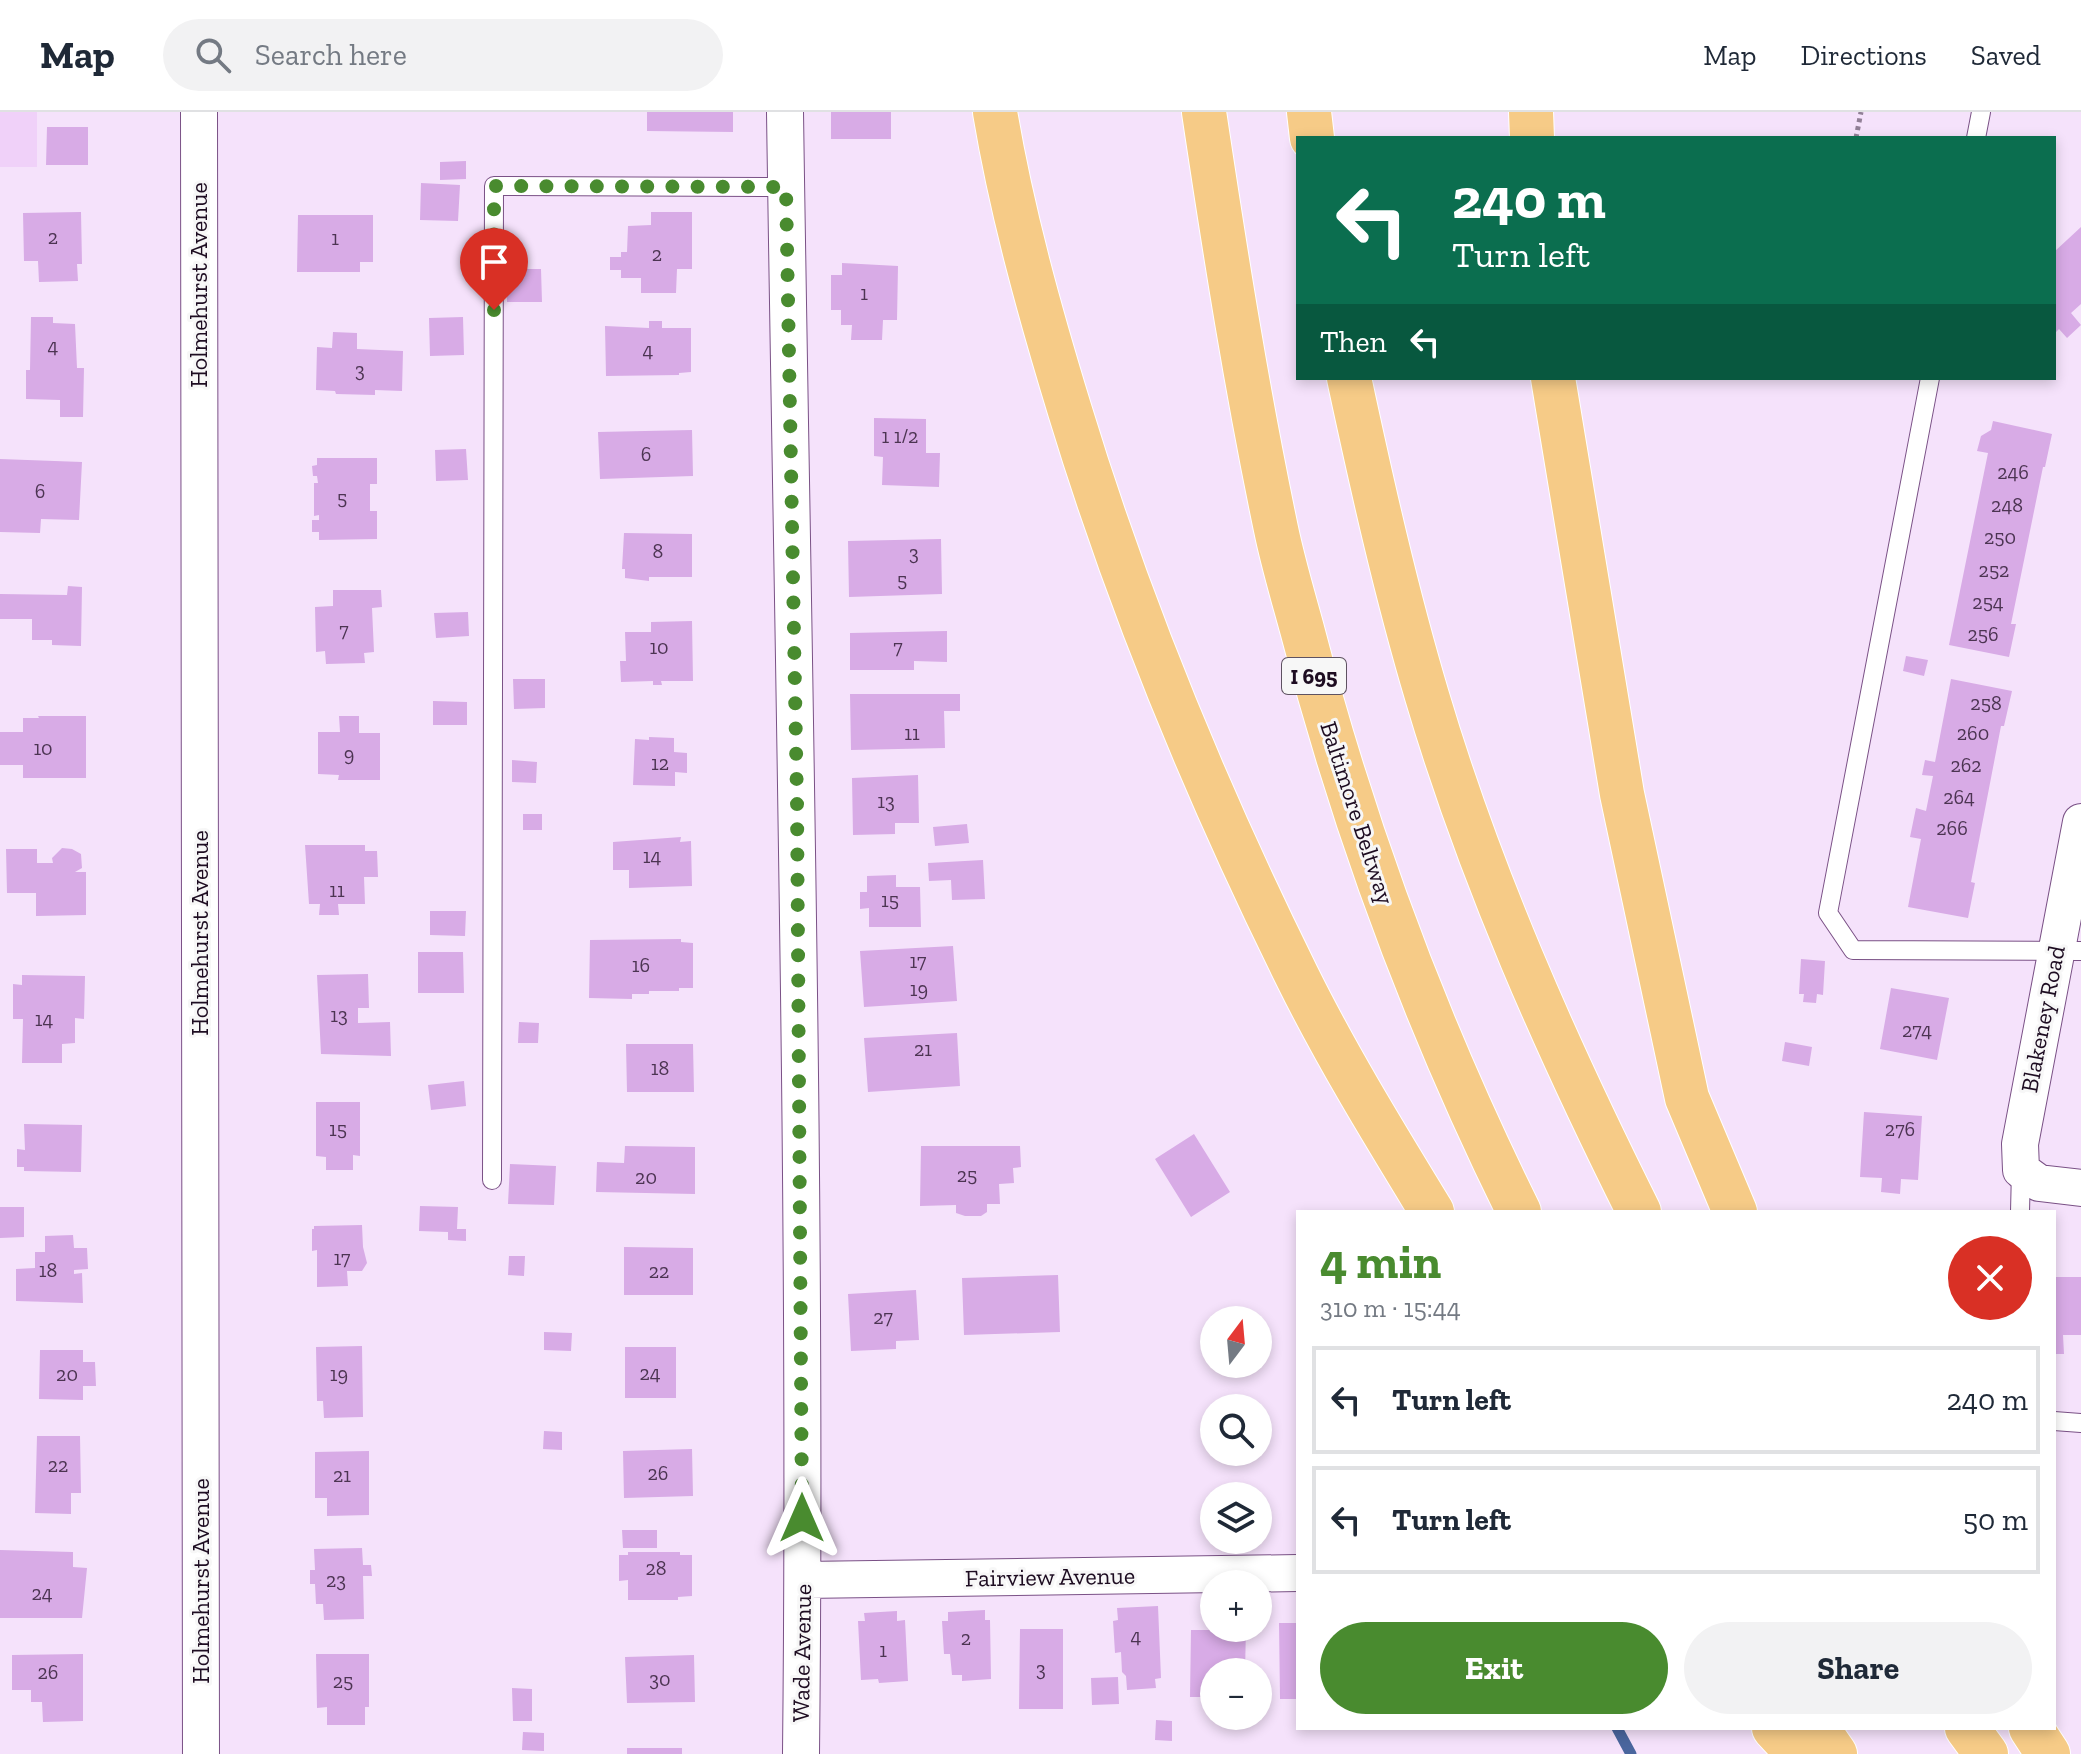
<!DOCTYPE html>
<meta charset="utf-8">
<style>
:root{--surface:#fff;--page:#f2f2f3;--text:#1f2937;--muted:#747a83;--line:#e0e1e3;--accent:#498b2f}
body{margin:0;font-family:"Zilla Slab",serif;background:var(--page);color:var(--text);height:100vh;display:flex;flex-direction:column;font-size:30px;white-space:nowrap}
*{box-sizing:border-box;margin:0}
p{font-size:26px;color:var(--muted)}
.icon{flex:none;width:44px;height:44px;fill:none;stroke:currentColor;stroke-width:2;stroke-linecap:round;stroke-linejoin:round}
.map{position:relative;flex:1;overflow:hidden}
.panel{position:absolute;left:1296px;top:1098px;width:760px;height:520px;display:flex;flex-direction:column;background:var(--surface);border-radius:0px;box-shadow:0 4px 12px #0003}
.panel>*{flex:none}
.guide{position:absolute;left:1296px;top:24px;width:760px;height:244px;border-radius:0px;box-shadow:0 4px 12px #0003;background:#0b6e4f;color:#fff;overflow:hidden}
.needle{width:52px;rotate:16deg}
.tools{position:absolute;left:1200px;top:1194px;display:grid;gap:16px}
.tools a{display:grid;place-items:center;width:72px;height:72px;border-radius:50%;background:var(--surface);box-shadow:0 4px 12px #0003;font-size:40px}
.pin{position:absolute;display:grid;place-items:center;width:68px;height:68px;color:#fff;margin:-82px -34px;border-radius:50% 50% 50% 0;rotate:-45deg;box-shadow:0 0 8px #0007}
.pin .icon{rotate:45deg}
.me{position:absolute;width:88px;margin:-44px;rotate:0deg;stroke-linejoin:round;filter:drop-shadow(0 0 6px #0008)}
.turn{display:flex;align-items:center;gap:28px;height:168px;padding:0 24px;font-size:36px}
.turn .icon{width:104px;height:104px;stroke-width:2.5}
.turn b{display:block;font-size:56px;line-height:68px}
.then{display:flex;align-items:center;height:76px;padding:0 24px;background:#0003;gap:16px;font-size:30px}
.round{display:grid;place-items:center;flex:none;width:84px;height:84px;border-radius:42px;background:var(--page)}
.summary{display:flex;align-items:center;justify-content:space-between;height:136px;padding:0 24px}
h1{font-size:48px;font-weight:800;line-height:60px;color:var(--accent)}
.button{display:flex;gap:16px;margin-top:auto;padding:16px 24px}
.button a{flex:1;height:92px;border-radius:48px;background:var(--accent);color:#fff;font-size:32px;font-weight:800;line-height:92px;text-align:center}
.button a+a{background:var(--page);color:var(--text)}
ul{padding:0;list-style:none}
li{display:flex;align-items:center;gap:24px;height:108px;margin:0 16px 12px;padding:0 8px;border:4px solid var(--line);border-radius:0px}
li div{flex:1}
li b{display:block;font-size:30px}
li em{font-style:normal}
header{display:flex;align-items:center;gap:48px;box-sizing:border-box;height:112px;padding:0 40px;background:var(--surface);border-bottom:2px solid var(--line)}
header strong{font-size:38px}
nav{display:flex;gap:44px;margin-inline-start:auto;font-size:28px}
.search{width:560px;height:72px;background:var(--page);display:flex;align-items:center;gap:20px;box-sizing:border-box;padding:0 28px;border-radius:44px;color:var(--muted);font-size:30px}
.map>svg:first-child{display:block}
</style>
<header>
<strong>Map</strong>
<div class="search"><svg class="icon" aria-label="search" viewBox="0 0 24 24"><circle cx="10" cy="10" r="6"/><path d="M15 15l6 6"/></svg>Search here</div>
<nav><a>Map</a><a>Directions</a><a>Saved</a></nav>
</header>
<div class="map">
<svg width="2081" height="1642" viewBox="0 0 2081 1642">
<rect width="100%" height="100%" fill="#f5e2fb"/>
<path fill="#f0d1f9" d="M 0,0 L 37,0 L 37,55 L 0,55 Z"/>
<g fill="none" stroke-linecap="round" stroke-linejoin="round">
<path stroke="#4a669e" stroke-width="11" d="M 1617,1616 L 1631,1642"/>
</g>
<path fill="#d8abe6" d="M 647,0 L 733,0 L 733,20 L 647,19 Z
M 831,0 L 891,0 L 891,27 L 831,27 Z
M 47,15 L 88,15 L 88,53 L 46,53 Z
M 466,49 L 466,67 L 440,68 L 440,50 Z
M 421,71 L 460,73 L 458,109 L 420,108 Z
M 81,100 L 82,152 L 77,152 L 78,169 L 39,170 L 38,149 L 24,149 L 23,101 Z
M 651,100 L 692,100 L 692,157 L 677,157 L 676,181 L 641,181 L 641,166 L 621,166 L 621,158 L 610,158 L 610,145 L 621,145 L 621,140 L 627,140 L 628,114 L 651,113 Z
M 298,103 L 373,103 L 373,150 L 360,150 L 360,160 L 297,160 Z
M 2081,115 L 2081,192 L 2071,201 L 2081,213 L 2067,226 L 2059,217 L 2054,222 L 2054,140 Z
M 842,151 L 898,154 L 897,208 L 883,208 L 882,228 L 851,228 L 852,213 L 841,213 L 841,198 L 831,198 L 831,163 L 842,163 Z
M 506,157 L 541,157 L 542,190 L 507,190 Z
M 31,205 L 53,205 L 53,211 L 75,212 L 77,256 L 84,256 L 83,305 L 60,305 L 60,288 L 26,287 L 26,258 L 30,258 Z
M 463,205 L 464,243 L 430,244 L 429,206 Z
M 649,209 L 662,209 L 662,216 L 691,216 L 691,260 L 679,261 L 679,263 L 606,264 L 605,214 L 649,216 Z
M 333,220 L 357,221 L 357,237 L 403,239 L 402,279 L 375,278 L 375,283 L 336,282 L 335,279 L 316,278 L 317,235 L 332,236 Z
M 874,306 L 926,307 L 926,341 L 940,341 L 939,375 L 882,373 L 883,345 L 874,344 Z
M 1993,309 L 2052,322 L 2045,355 L 2043,355 L 2011,512 L 2016,512 L 2009,545 L 1949,533 L 1988,341 L 1977,339 L 1981,324 L 1991,318 Z
M 692,318 L 693,364 L 600,367 L 598,320 Z
M 466,337 L 468,368 L 436,369 L 435,338 Z
M 317,346 L 377,346 L 377,372 L 370,372 L 370,399 L 377,399 L 377,427 L 319,428 L 319,420 L 312,420 L 312,408 L 319,408 L 319,403 L 314,404 L 314,371 L 318,371 L 317,364 L 313,364 L 312,354 L 317,353 Z
M 0,347 L 82,350 L 79,408 L 41,407 L 40,421 L 0,420 Z
M 624,421 L 692,422 L 692,465 L 649,465 L 649,469 L 625,466 L 625,457 L 622,457 Z
M 941,427 L 942,482 L 849,485 L 848,429 Z
M 68,474 L 82,475 L 81,534 L 52,533 L 52,528 L 32,528 L 32,507 L 0,507 L 0,482 L 67,483 Z
M 333,478 L 381,478 L 382,495 L 372,496 L 374,540 L 364,541 L 365,551 L 326,552 L 325,539 L 316,540 L 315,495 L 333,494 Z
M 468,500 L 469,524 L 436,526 L 434,501 Z
M 692,509 L 693,569 L 661,569 L 662,573 L 653,573 L 653,569 L 621,570 L 620,549 L 626,549 L 625,520 L 651,520 L 651,510 Z
M 947,519 L 947,550 L 914,549 L 914,558 L 850,558 L 850,521 Z
M 1906,544 L 1928,548 L 1924,564 L 1903,559 Z
M 513,567 L 545,567 L 545,596 L 514,597 Z
M 1951,567 L 2012,579 L 2004,614 L 2001,614 L 1971,770 L 1975,771 L 1968,806 L 1908,795 L 1921,727 L 1910,725 L 1916,696 L 1926,699 L 1933,664 L 1922,663 L 1925,648 L 1935,650 Z
M 850,582 L 960,582 L 960,599 L 944,599 L 945,636 L 851,638 Z
M 433,589 L 467,590 L 467,613 L 433,613 Z
M 38,604 L 86,604 L 86,666 L 23,666 L 23,653 L 0,653 L 0,620 L 23,620 L 23,606 L 39,606 Z
M 339,604 L 359,604 L 359,621 L 380,621 L 380,668 L 338,668 L 339,663 L 318,662 L 318,620 L 340,620 Z
M 649,625 L 674,626 L 674,640 L 687,641 L 687,661 L 675,660 L 675,674 L 633,673 L 635,627 L 649,628 Z
M 512,648 L 537,650 L 536,671 L 512,670 Z
M 918,663 L 919,711 L 895,711 L 895,722 L 853,723 L 852,666 Z
M 523,702 L 542,702 L 542,718 L 523,718 Z
M 967,712 L 969,731 L 935,734 L 933,715 Z
M 681,725 L 680,730 L 691,729 L 692,774 L 629,776 L 629,758 L 613,758 L 613,730 Z
M 305,733 L 365,733 L 365,739 L 377,739 L 378,765 L 364,765 L 365,792 L 338,792 L 339,803 L 319,803 L 320,792 L 309,792 Z
M 62,736 L 72,737 L 81,742 L 82,756 L 75,760 L 86,760 L 86,803 L 36,804 L 36,781 L 7,781 L 6,737 L 37,737 L 37,751 L 53,751 L 52,746 Z
M 983,748 L 985,787 L 952,788 L 951,768 L 929,769 L 928,751 Z
M 896,763 L 896,775 L 920,775 L 921,815 L 869,815 L 869,796 L 860,797 L 860,780 L 867,780 L 867,764 Z
M 430,799 L 466,799 L 465,824 L 430,823 Z
M 681,827 L 681,830 L 693,831 L 693,876 L 679,876 L 679,879 L 649,879 L 649,882 L 632,882 L 632,887 L 589,886 L 590,828 Z
M 953,834 L 957,889 L 864,895 L 860,839 Z
M 418,840 L 463,840 L 464,881 L 418,881 Z
M 1801,847 L 1825,849 L 1823,883 L 1817,882 L 1816,891 L 1803,890 L 1804,882 L 1799,882 Z
M 368,862 L 369,896 L 358,896 L 358,911 L 390,910 L 391,944 L 321,942 L 317,863 Z
M 22,863 L 85,864 L 84,907 L 75,906 L 75,931 L 62,932 L 62,951 L 22,951 L 23,907 L 13,907 L 13,872 L 22,873 Z
M 1891,876 L 1949,886 L 1937,948 L 1880,937 Z
M 519,910 L 539,911 L 538,931 L 518,931 Z
M 957,921 L 960,974 L 868,980 L 864,926 Z
M 1785,930 L 1812,935 L 1809,954 L 1782,949 Z
M 626,932 L 693,932 L 694,980 L 627,980 Z
M 464,969 L 466,994 L 431,998 L 428,973 Z
M 316,990 L 360,990 L 360,1044 L 353,1043 L 353,1058 L 326,1058 L 326,1045 L 316,1044 Z
M 1864,1000 L 1922,1004 L 1918,1068 L 1901,1067 L 1900,1082 L 1881,1080 L 1882,1066 L 1860,1065 Z
M 24,1012 L 82,1013 L 81,1060 L 24,1059 L 24,1055 L 17,1055 L 17,1037 L 25,1038 Z
M 1194,1022 L 1230,1080 L 1191,1105 L 1155,1047 Z
M 625,1034 L 695,1035 L 695,1082 L 596,1080 L 597,1050 L 624,1051 Z
M 921,1034 L 1020,1034 L 1021,1055 L 1013,1056 L 1014,1071 L 999,1072 L 1000,1092 L 987,1092 L 987,1100 L 981,1104 L 965,1104 L 956,1101 L 956,1093 L 920,1094 Z
M 510,1052 L 556,1054 L 554,1093 L 508,1092 Z
M 420,1094 L 458,1095 L 457,1117 L 466,1117 L 466,1129 L 448,1128 L 448,1120 L 419,1119 Z
M 0,1095 L 24,1095 L 24,1125 L 0,1126 Z
M 362,1113 L 363,1135 L 367,1151 L 362,1159 L 347,1159 L 348,1174 L 317,1175 L 317,1138 L 312,1139 L 312,1117 L 314,1117 L 314,1114 Z
M 73,1123 L 74,1136 L 87,1136 L 88,1157 L 74,1158 L 74,1162 L 82,1161 L 83,1191 L 16,1189 L 16,1157 L 35,1156 L 35,1140 L 45,1140 L 45,1124 Z
M 624,1135 L 693,1136 L 693,1183 L 624,1183 Z
M 509,1144 L 525,1144 L 524,1164 L 508,1163 Z
M 1058,1163 L 1060,1220 L 964,1223 L 962,1166 Z
M 2054,1165 L 2081,1165 L 2081,1223 L 2063,1223 L 2064,1242 L 2054,1242 Z
M 916,1178 L 919,1228 L 896,1229 L 896,1237 L 851,1239 L 848,1182 Z
M 544,1220 L 572,1221 L 571,1239 L 544,1238 Z
M 362,1234 L 363,1305 L 324,1306 L 323,1289 L 317,1289 L 316,1235 Z
M 625,1235 L 676,1235 L 676,1286 L 625,1286 Z
M 40,1238 L 83,1238 L 83,1250 L 95,1250 L 96,1274 L 83,1274 L 83,1288 L 39,1287 Z
M 544,1319 L 562,1320 L 562,1338 L 543,1337 Z
M 37,1324 L 80,1324 L 81,1381 L 71,1381 L 71,1402 L 35,1401 Z
M 692,1337 L 693,1384 L 624,1386 L 623,1339 Z
M 369,1339 L 369,1403 L 327,1404 L 327,1386 L 315,1386 L 315,1340 Z
M 622,1418 L 657,1418 L 657,1436 L 623,1436 Z
M 362,1436 L 363,1453 L 371,1453 L 372,1464 L 363,1464 L 364,1507 L 324,1508 L 323,1492 L 316,1492 L 315,1472 L 310,1472 L 310,1458 L 315,1458 L 314,1437 Z
M 0,1438 L 73,1440 L 73,1455 L 87,1456 L 82,1506 L 0,1506 Z
M 628,1440 L 680,1440 L 680,1443 L 692,1443 L 692,1484 L 678,1485 L 678,1488 L 628,1488 L 628,1468 L 619,1469 L 619,1443 L 628,1443 Z
M 1158,1494 L 1161,1566 L 1155,1567 L 1156,1576 L 1127,1578 L 1126,1564 L 1122,1560 L 1121,1540 L 1115,1541 L 1113,1509 L 1118,1508 L 1117,1496 Z
M 985,1498 L 985,1508 L 990,1508 L 991,1567 L 962,1569 L 962,1563 L 952,1563 L 950,1542 L 944,1542 L 942,1509 L 948,1509 L 948,1500 Z
M 897,1499 L 897,1509 L 905,1508 L 908,1569 L 879,1571 L 878,1567 L 861,1568 L 858,1509 L 865,1509 L 864,1501 Z
M 1279,1511 L 1298,1511 L 1298,1587 L 1280,1587 Z
M 1209,1512 L 1214,1512 L 1214,1516 L 1246,1516 L 1245,1560 L 1214,1560 L 1214,1585 L 1190,1585 L 1191,1518 L 1209,1518 Z
M 1020,1517 L 1063,1517 L 1063,1597 L 1019,1597 Z
M 83,1542 L 83,1609 L 43,1610 L 42,1590 L 31,1590 L 31,1578 L 12,1578 L 12,1543 Z
M 316,1542 L 369,1542 L 369,1595 L 365,1595 L 365,1613 L 327,1613 L 327,1595 L 317,1596 Z
M 694,1543 L 695,1590 L 627,1591 L 625,1545 Z
M 1118,1565 L 1119,1592 L 1092,1593 L 1091,1566 Z
M 512,1576 L 532,1577 L 532,1609 L 513,1609 Z
M 1156,1608 L 1172,1609 L 1172,1629 L 1155,1628 Z
M 523,1620 L 544,1621 L 544,1639 L 522,1638 Z
M 627,1636 L 682,1636 L 682,1642 L 627,1642 Z"/>
<g fill="none" stroke-linecap="round" stroke-linejoin="round">
<defs>
<path id="service" d="M 1976,26 L 1981,0
M 1930,266 L 1828,801 L 1853,838 L 2081,839
M 492,1068 L 494,74 L 786,75
M 2020,1100 L 2021,1058
M 2054,1309 L 2081,1311"/>
<path id="minor" d="M 199,0 L 201,1642
M 785,0 C 793,547 807,1095 801,1642
M 2081,710 L 2020,1032 L 2021,1058 L 2039,1071 L 2081,1076
M 803,1468 L 1298,1461"/>
<path id="motorway" d="M 995,0 C 1012,101 1040,201 1070,299 C 1129,493 1207,682 1297,864 C 1337,945 1385,1023 1432,1100
M 1204,0 C 1225,140 1247,279 1276,417 C 1283,451 1293,484 1302,517 C 1354,718 1427,914 1519,1100
M 1309,0 L 1312,26
M 1531,0 L 1532,26
M 1349,266 C 1372,373 1396,480 1427,584 C 1480,763 1556,934 1639,1100
M 1553,266 L 1622,682 L 1687,986 L 1735,1100
M 1774,1616 L 1798,1642
M 1817,1616 L 1835,1642
M 1967,1616 L 1986,1642
M 2031,1616 L 2048,1642"/>
</defs>
<use href="#service" stroke="#7a5186" stroke-width="20"/>
<use href="#minor" stroke="#7a5186" stroke-width="38"/>
<use href="#motorway" stroke="#fff" stroke-width="46"/>
<path stroke="#917f96" stroke-width="5" stroke-dasharray="4 4" stroke-linecap="butt" d="M 1856,26 L 1861,0"/>
<use href="#service" stroke="#fff" stroke-width="18"/>
<use href="#minor" stroke="#fff" stroke-width="36"/>
<use href="#motorway" stroke="#f6cb87" stroke-width="44"/>
</g>
<g fill="none" stroke-linecap="round" stroke-linejoin="round">
<path stroke="#498b2f" stroke-width="14" stroke-dasharray="0 25.2" d="M 494,198 L 494,74 L 786,75 L 797,689 L 802,1406"/>
</g>
<g text-anchor="middle" stroke-width="6" stroke-linejoin="round" paint-order="stroke">
<g font-size="20" fill="#4c3452">
<text x="53" y="132">2</text>
<text x="335" y="133">1</text>
<text x="657" y="149">2</text>
<text x="864" y="188">1</text>
<text x="53" y="241">4</text>
<text x="648" y="245">4</text>
<text x="360" y="265">3</text>
<text x="900" y="331">1 1/2</text>
<text x="646" y="349">6</text>
<text x="2013" y="367">246</text>
<text x="40" y="386">6</text>
<text x="342" y="393">5</text>
<text x="2007" y="400">248</text>
<text x="2000" y="432">250</text>
<text x="658" y="446">8</text>
<text x="914" y="448">3</text>
<text x="1994" y="465">252</text>
<text x="902" y="475">5</text>
<text x="1988" y="497">254</text>
<text x="344" y="525">7</text>
<text x="1983" y="529">256</text>
<text x="659" y="542">10</text>
<text x="898" y="542">7</text>
<text x="1986" y="598">258</text>
<text x="912" y="628">11</text>
<text x="1973" y="628">260</text>
<text x="43" y="643">10</text>
<text x="349" y="649">9</text>
<text x="660" y="658">12</text>
<text x="1966" y="660">262</text>
<text x="1959" y="692">264</text>
<text x="886" y="696">13</text>
<text x="1952" y="723">266</text>
<text x="652" y="751">14</text>
<text x="337" y="785">11</text>
<text x="890" y="795">15</text>
<text x="918" y="856">17</text>
<text x="641" y="860">16</text>
<text x="919" y="884">19</text>
<text x="339" y="910">13</text>
<text x="44" y="914">14</text>
<text x="1917" y="925">274</text>
<text x="923" y="944">21</text>
<text x="660" y="963">18</text>
<text x="338" y="1024">15</text>
<text x="1900" y="1024">276</text>
<text x="967" y="1070">25</text>
<text x="646" y="1072">20</text>
<text x="342" y="1153">17</text>
<text x="48" y="1165">18</text>
<text x="659" y="1166">22</text>
<text x="883" y="1212">27</text>
<text x="650" y="1268">24</text>
<text x="67" y="1269">20</text>
<text x="339" y="1269">19</text>
<text x="58" y="1360">22</text>
<text x="658" y="1368">26</text>
<text x="342" y="1370">21</text>
<text x="656" y="1463">28</text>
<text x="336" y="1475">23</text>
<text x="42" y="1488">24</text>
<text x="1136" y="1531">4</text>
<text x="966" y="1533">2</text>
<text x="883" y="1545">1</text>
<text x="1041" y="1564">3</text>
<text x="48" y="1567">26</text>
<text x="660" y="1574">30</text>
<text x="343" y="1576">25</text>
</g>
<rect fill="#f7f7f7" stroke="#5e5261" stroke-width="2" x="1282" y="546" width="64" height="36" rx="6"/>
<g font-size="22" font-weight="bold" fill="#1d0c21">
<text x="1314" y="572">I 695</text>
</g>
<g font-size="24" fill="#1d0c21" stroke="#f7f7f7">
<text transform="translate(199 173) rotate(-90)" y="8">Holmehurst Avenue</text>
<text transform="translate(1357 701) rotate(72)" y="8">Baltimore Beltway</text>
<text transform="translate(200 821) rotate(-90)" y="8">Holmehurst Avenue</text>
<text transform="translate(2043 907) rotate(-79)" y="8">Blakeney Road</text>
<text transform="translate(1050 1465) rotate(-1)" y="8">Fairview Avenue</text>
<text transform="translate(201 1469) rotate(-90)" y="8">Holmehurst Avenue</text>
<text transform="translate(802 1541) rotate(-89)" y="8">Wade Avenue</text>
</g>
</g>
</svg>
<div class="tools">
<a><svg class="needle" viewBox="-14 -14 28 28"><path d="M0-13l5 13h-10z" fill="#e53935"/><path d="M0 13l5-13h-10z" fill="#747a83"/></svg></a>
<a><svg class="icon" aria-label="search" viewBox="0 0 24 24"><circle cx="10" cy="10" r="6"/><path d="M15 15l6 6"/></svg></a>
<a><svg class="icon" aria-label="layers" viewBox="0 0 24 24"><path d="M12 4l9 5-9 5-9-5zM3 14l9 5 9-5"/></svg></a>
<a>+</a>
<a>−</a>
</div>
<div class="pin" style="left:494px;top:198px;background:#d93025"><svg class="icon" aria-label="arrive" viewBox="0 0 24 24"><path d="M6 21V4h12l-3 4 3 4H6"/></svg></div>
<svg class="me" style="left:802px;top:1406px" viewBox="-20 -20 40 40"><path d="M0-17L14 15 0 8-14 15z" fill="#498b2f" stroke="#fff" stroke-width="4"/></svg>
<div class="guide">
<div class="turn"><svg class="icon" aria-label="left" viewBox="0 0 24 24"><path d="M17 20v-9H6M10 6l-5 5 5 5"/></svg><div><b>240 m</b>Turn left</div></div>
<div class="then">Then<svg class="icon" aria-label="left" viewBox="0 0 24 24"><path d="M17 20v-9H6M10 6l-5 5 5 5"/></svg></div>
</div>
<section class="panel">
<div class="summary"><div><h1>4 min</h1><p>310 m · 15:44</p></div><a class="round" style="background:#d93025;color:#fff"><svg class="icon" aria-label="close" viewBox="0 0 24 24"><path d="M6 6l12 12M18 6L6 18"/></svg></a></div>
<ul>
<li><svg class="icon" aria-label="left" viewBox="0 0 24 24"><path d="M17 20v-9H6M10 6l-5 5 5 5"/></svg><div><b>Turn left</b></div><em>240 m</em></li>
<li><svg class="icon" aria-label="left" viewBox="0 0 24 24"><path d="M17 20v-9H6M10 6l-5 5 5 5"/></svg><div><b>Turn left</b></div><em>50 m</em></li>
</ul>
<div class="button"><a>Exit</a><a>Share</a></div>
</section>
</div>
